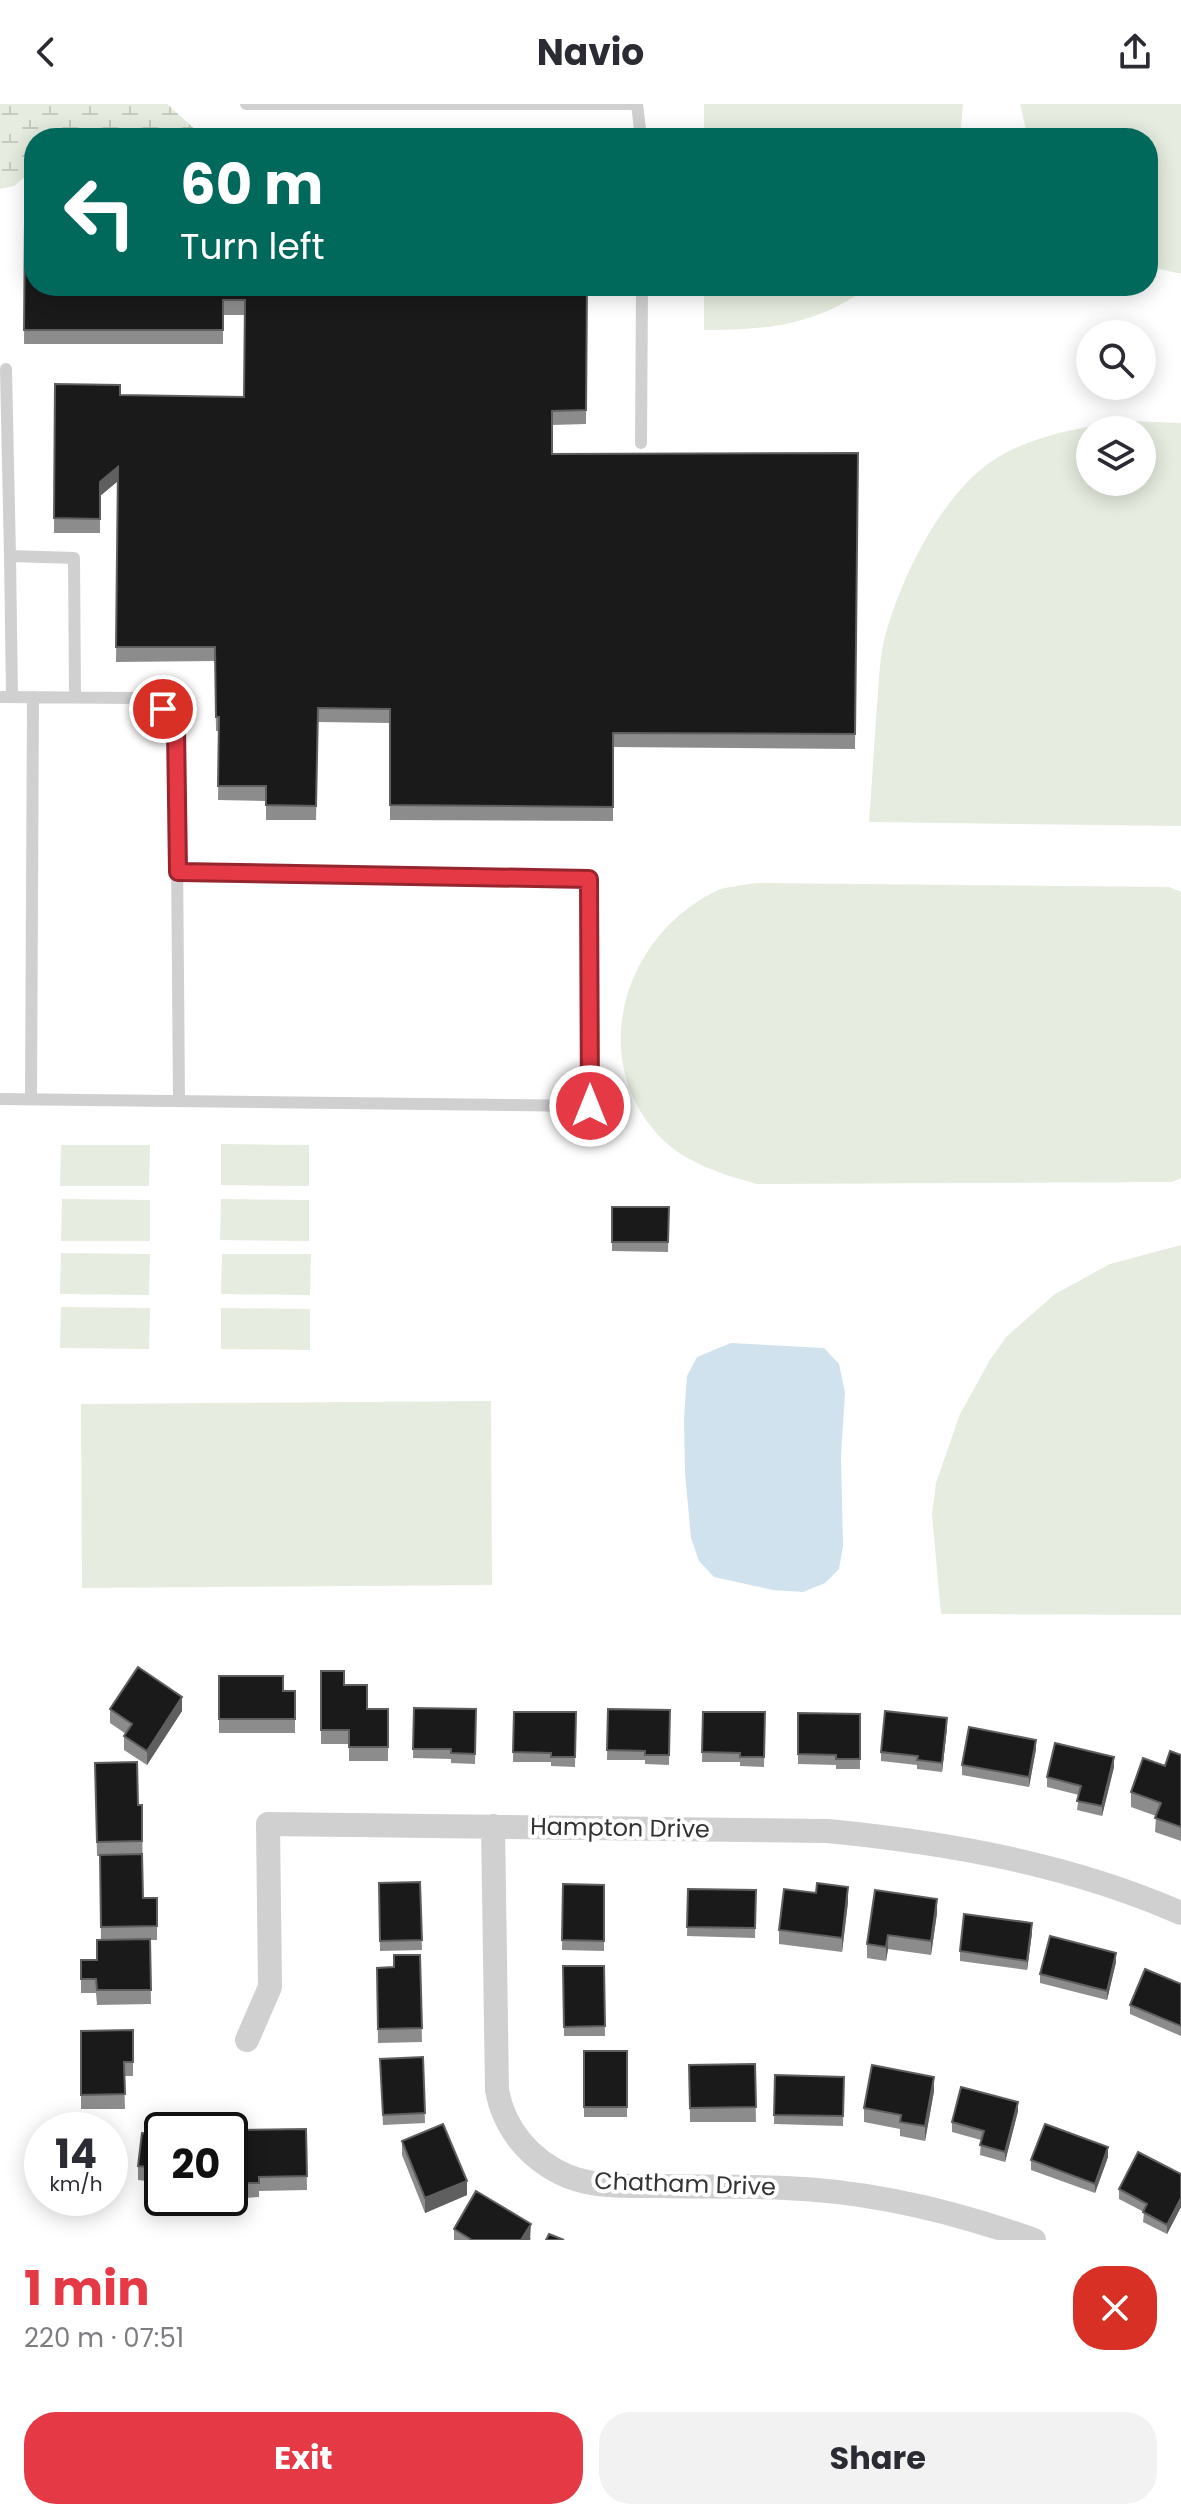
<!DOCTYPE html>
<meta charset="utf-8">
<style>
:root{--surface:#fff;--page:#f2f2f3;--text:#2b2b33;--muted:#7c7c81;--accent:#e63946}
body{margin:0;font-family:Poppins,sans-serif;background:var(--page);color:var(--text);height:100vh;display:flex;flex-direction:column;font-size:30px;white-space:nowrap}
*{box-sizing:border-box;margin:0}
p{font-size:26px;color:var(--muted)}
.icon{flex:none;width:44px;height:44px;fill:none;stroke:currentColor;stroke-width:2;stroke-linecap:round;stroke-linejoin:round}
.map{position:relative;height:2136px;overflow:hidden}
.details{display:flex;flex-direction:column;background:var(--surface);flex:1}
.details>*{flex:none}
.banner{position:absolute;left:24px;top:24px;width:1134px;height:168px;border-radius:32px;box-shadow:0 4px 20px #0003;background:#00695c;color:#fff;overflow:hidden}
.buttons{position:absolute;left:1076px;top:216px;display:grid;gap:16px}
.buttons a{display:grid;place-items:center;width:80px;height:80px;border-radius:50%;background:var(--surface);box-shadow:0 4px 20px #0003;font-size:40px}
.speed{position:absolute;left:24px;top:2008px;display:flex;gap:16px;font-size:40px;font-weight:700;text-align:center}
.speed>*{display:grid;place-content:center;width:104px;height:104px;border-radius:50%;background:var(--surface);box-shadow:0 4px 20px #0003;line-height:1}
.speed small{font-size:20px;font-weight:400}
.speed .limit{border:4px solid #111;border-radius:12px;background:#fff;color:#111}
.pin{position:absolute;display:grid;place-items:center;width:68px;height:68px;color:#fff;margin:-34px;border:4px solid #fff;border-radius:50%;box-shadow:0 2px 8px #0007}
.me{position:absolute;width:88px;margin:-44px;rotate:0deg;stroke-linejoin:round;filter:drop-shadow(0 0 6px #0008)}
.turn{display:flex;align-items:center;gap:28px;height:168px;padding:0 24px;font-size:36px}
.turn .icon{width:104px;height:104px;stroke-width:2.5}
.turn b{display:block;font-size:56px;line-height:68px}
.round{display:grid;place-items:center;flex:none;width:84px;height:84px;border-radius:32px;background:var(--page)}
.summary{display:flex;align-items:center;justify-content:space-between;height:136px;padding:0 24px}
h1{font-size:48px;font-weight:700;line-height:60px;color:var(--accent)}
.button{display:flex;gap:16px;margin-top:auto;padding:16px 24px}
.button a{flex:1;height:92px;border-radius:32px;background:var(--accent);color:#fff;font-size:32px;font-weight:700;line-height:92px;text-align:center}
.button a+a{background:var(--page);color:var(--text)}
header{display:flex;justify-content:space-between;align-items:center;height:104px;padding:0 24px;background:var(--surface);font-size:36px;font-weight:700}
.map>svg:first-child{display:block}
</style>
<header><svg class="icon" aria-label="back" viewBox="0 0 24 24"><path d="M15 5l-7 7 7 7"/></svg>Navio<svg class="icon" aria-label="share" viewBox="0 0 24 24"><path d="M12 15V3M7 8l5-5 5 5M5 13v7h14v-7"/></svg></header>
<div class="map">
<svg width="1181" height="2136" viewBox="0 0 1181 2136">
<defs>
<pattern id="wetland-marsh" width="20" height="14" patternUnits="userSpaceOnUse" patternTransform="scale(2)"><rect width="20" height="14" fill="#e6ecdf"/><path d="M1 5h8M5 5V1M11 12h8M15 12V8" fill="none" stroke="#c6cbc0"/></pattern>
</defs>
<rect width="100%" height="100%" fill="#fff"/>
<path fill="url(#wetland-marsh)" d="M 0,0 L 167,0 L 198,28 L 198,34 L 34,34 L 34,65 L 14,82 L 0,85 Z"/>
<path fill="#e6ecdf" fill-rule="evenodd" d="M 704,0 L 963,0 L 960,34 L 704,34 Z
M 1020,0 L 1181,0 L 1181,170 L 1148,162 L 1148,34 L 1028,34 Z
M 704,182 L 870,182 C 817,221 769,226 704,226 Z
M 1129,317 L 1181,319 L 1181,722 L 869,718 C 872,680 874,641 877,602 C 879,582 879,561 883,541 C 897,480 943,384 1000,352 C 1040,329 1084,323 1129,317 ZM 1090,326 L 1142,326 L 1142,378 L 1090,378 Z
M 756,779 L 1169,783 L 1181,788 L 1181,1074 L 1172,1078 L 757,1080 C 725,1071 688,1060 663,1036 C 586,959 621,835 714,788 C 725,782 742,782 756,779 Z
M 221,1040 L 309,1041 L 309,1082 L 221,1081 Z
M 61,1041 L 150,1041 L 149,1082 L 60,1082 Z
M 62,1095 L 150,1096 L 150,1137 L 61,1137 Z
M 221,1095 L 309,1096 L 309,1137 L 220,1136 Z
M 1181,1141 L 1181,1511 L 941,1510 L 932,1410 L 936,1379 L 960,1310 L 990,1256 L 1007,1232 L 1055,1190 L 1110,1160 Z
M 61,1149 L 150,1150 L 149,1191 L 60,1190 Z
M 222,1150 L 311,1150 L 310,1191 L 221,1190 Z
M 61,1203 L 150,1204 L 149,1245 L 60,1244 Z
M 221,1204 L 310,1205 L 310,1246 L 221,1245 Z
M 491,1297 L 492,1481 L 82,1484 L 81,1300 Z"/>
<path fill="#cfe2ee" d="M 731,1239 L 824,1244 L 839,1260 L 845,1288 L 841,1352 L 843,1442 L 839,1465 L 825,1479 L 803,1488 L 773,1486 L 714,1473 L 699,1457 L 691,1434 L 685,1369 L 684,1315 L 687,1272 L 697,1253 Z"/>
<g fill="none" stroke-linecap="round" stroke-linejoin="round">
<path stroke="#d0d0d0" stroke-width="12" d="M 246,0 L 637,0
M 637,0 L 641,34
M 6,265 L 10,452
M 641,339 L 642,182
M 0,593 L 138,594 L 163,605 L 176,623 L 179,997
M 12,593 L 10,452 L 74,454 L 75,593
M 0,995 L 590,1002 L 589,775 L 178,768
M 31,995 L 33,593"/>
<path stroke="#d0d0d0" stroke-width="24" d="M 493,1722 L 497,1986 C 504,2025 530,2056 567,2072 C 597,2084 631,2082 663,2082 C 703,2083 744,2082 785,2084 C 871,2087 953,2107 1034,2136
M 247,1936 L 270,1883 L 268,1720 L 828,1727 C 949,1739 1069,1760 1181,1809"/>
</g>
<path fill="#8c8c8c" d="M 25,118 L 587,182 L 586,320 L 552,321 L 552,350 L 858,349 L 855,645 L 613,643 L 613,717 L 390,716 L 390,619 L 318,618 L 316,716 L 266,716 L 266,697 L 218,696 L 219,627 L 216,627 L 215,557 L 116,558 L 118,377 L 100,392 L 100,429 L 54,429 L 55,280 L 120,291 L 244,293 L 245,211 L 223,211 L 223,240 L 24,240 Z
M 612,1103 L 669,1103 L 668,1148 L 612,1147 Z
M 321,1567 L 344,1581 L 367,1605 L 388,1605 L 388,1657 L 349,1657 L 349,1640 L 321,1640 Z
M 219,1572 L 283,1587 L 295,1587 L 295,1629 L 219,1629 Z
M 414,1604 L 476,1605 L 475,1660 L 451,1659 L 451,1655 L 413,1654 Z
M 110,1605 L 182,1607 L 147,1661 L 124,1646 L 124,1632 L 126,1630 L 110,1619 Z
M 608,1605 L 670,1606 L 669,1661 L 645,1660 L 645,1656 L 607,1656 Z
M 514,1608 L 576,1608 L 575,1663 L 551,1662 L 551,1658 L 513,1658 Z
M 703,1608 L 765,1608 L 764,1663 L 740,1662 L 740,1658 L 702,1658 Z
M 798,1609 L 860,1610 L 860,1665 L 836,1665 L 836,1661 L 798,1660 Z
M 947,1624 L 942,1668 L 917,1665 L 917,1661 L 881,1657 L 881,1648 Z
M 1036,1645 L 1029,1683 L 962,1671 L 962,1661 Z
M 1181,1651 L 1181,1737 L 1155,1728 L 1156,1712 L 1131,1703 L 1131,1688 L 1165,1662 Z
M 95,1659 L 138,1701 L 142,1701 L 143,1794 L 157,1794 L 157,1836 L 150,1836 L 151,1900 L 97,1901 L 96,1889 L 81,1889 L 81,1856 L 97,1856 L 101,1836 L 100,1752 L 97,1752 Z
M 1114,1663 L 1102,1712 L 1077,1706 L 1079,1691 L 1047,1683 L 1047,1673 Z
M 420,1778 L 422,1846 L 380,1847 L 379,1779 Z
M 563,1780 L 604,1781 L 604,1847 L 562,1846 Z
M 688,1785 L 756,1786 L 755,1834 L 687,1832 Z
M 848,1798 L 842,1848 L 779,1840 L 779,1826 Z
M 937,1809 L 931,1851 L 888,1845 L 886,1857 L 867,1854 L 867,1840 Z
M 1032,1829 L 1027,1866 L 960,1857 L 960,1847 Z
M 420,1851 L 422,1938 L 378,1939 L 377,1864 L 394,1863 Z
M 1116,1858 L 1107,1896 L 1040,1879 L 1040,1870 Z
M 563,1862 L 604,1862 L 605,1932 L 564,1932 Z
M 1181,1880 L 1181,1932 L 1130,1910 L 1130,1901 Z
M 133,1926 L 133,1972 L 124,1972 L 125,2005 L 81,2005 L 81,1927 Z
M 584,1947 L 627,1947 L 627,2013 L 584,2013 Z
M 423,1953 L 425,2019 L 383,2021 L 380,1955 Z
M 755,1960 L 756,2018 L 690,2018 L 689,1961 Z
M 775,1971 L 844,1973 L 843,2022 L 774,2020 Z
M 934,1987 L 925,2037 L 900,2032 L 900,2025 L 864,2018 L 864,2004 Z
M 1018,2007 L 1005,2058 L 980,2051 L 981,2036 L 952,2028 L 952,2018 Z
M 306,2025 L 307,2086 L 259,2087 L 259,2093 L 243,2094 L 242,2068 L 235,2068 L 235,2026 Z
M 162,2031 L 162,2090 L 147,2089 L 147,2077 L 138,2076 L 138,2062 Z
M 402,2037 L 467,2091 L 425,2109 L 402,2051 Z
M 1108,2053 L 1095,2089 L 1031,2066 L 1031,2056 Z
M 1181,2070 L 1181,2103 L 1167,2130 L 1143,2118 L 1144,2108 L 1119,2095 L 1119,2085 Z
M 454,2125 L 531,2134 L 530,2136 L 454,2136 Z"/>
<path fill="#5f5f5f" d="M 118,363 L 118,377 L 100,392 L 100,378 Z
M 182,1593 L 182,1607 L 147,1661 L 147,1647 Z
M 947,1614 L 947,1624 L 942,1668 L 942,1659 Z
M 1036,1636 L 1036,1645 L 1029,1683 L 1029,1673 Z
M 1114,1653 L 1114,1663 L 1102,1712 L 1102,1702 Z
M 848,1783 L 848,1798 L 842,1848 L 842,1834 Z
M 937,1795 L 937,1809 L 931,1851 L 931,1837 Z
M 1032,1819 L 1032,1829 L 1027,1866 L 1027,1857 Z
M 888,1831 L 888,1845 L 886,1857 L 886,1843 Z
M 1116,1849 L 1116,1858 L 1107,1896 L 1107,1887 Z
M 934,1973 L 934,1987 L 925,2037 L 925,2022 Z
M 1018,1998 L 1018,2007 L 1005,2058 L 1005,2048 Z
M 1108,2043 L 1108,2053 L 1095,2089 L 1095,2080 Z
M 467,2077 L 467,2091 L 425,2109 L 425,2094 Z
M 1181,2094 L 1181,2103 L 1167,2130 L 1167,2121 Z
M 531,2120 L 530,2136 L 521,2136 Z"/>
<path fill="#1a1a1a" stroke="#5f5f5f" stroke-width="2" d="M 25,118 L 34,118 L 34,182 L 587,182 L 586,306 L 552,307 L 552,350 L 858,349 L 855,630 L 613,629 L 613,703 L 390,701 L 390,605 L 318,604 L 316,702 L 266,701 L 266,682 L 218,682 L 219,613 L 216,613 L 215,543 L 116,543 L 118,363 L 100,378 L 100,415 L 54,414 L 55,280 L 120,281 L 120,291 L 244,293 L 245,196 L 223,196 L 223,226 L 24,226 Z
M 612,1103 L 669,1103 L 668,1138 L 612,1138 Z
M 138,1563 L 182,1593 L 147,1647 L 124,1632 L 132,1620 L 110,1605 Z
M 321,1567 L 344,1567 L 344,1581 L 367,1581 L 367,1605 L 388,1605 L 388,1643 L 349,1643 L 349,1626 L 321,1626 Z
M 219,1572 L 283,1572 L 283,1587 L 295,1587 L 295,1615 L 219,1615 Z
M 414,1604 L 476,1605 L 475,1650 L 451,1649 L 451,1645 L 413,1645 Z
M 608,1605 L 670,1606 L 669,1651 L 645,1651 L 645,1647 L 607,1646 Z
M 885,1607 L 947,1614 L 942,1659 L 917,1656 L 918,1652 L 881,1648 Z
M 514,1608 L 576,1608 L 575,1653 L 551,1653 L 551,1649 L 513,1648 Z
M 703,1608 L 765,1608 L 764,1653 L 740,1653 L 740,1649 L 702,1648 Z
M 798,1609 L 860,1610 L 860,1655 L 836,1655 L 836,1651 L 798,1650 Z
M 969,1623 L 1036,1636 L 1029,1673 L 962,1661 Z
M 1055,1639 L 1114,1653 L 1102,1702 L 1077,1697 L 1081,1682 L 1047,1673 Z
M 1170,1647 L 1181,1651 L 1181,1723 L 1155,1714 L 1161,1699 L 1131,1688 L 1143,1654 L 1165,1662 Z
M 137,1658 L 138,1701 L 142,1701 L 142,1737 L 97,1738 L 95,1659 Z
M 142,1750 L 143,1794 L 157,1794 L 157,1822 L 101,1823 L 100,1751 Z
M 420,1778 L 422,1836 L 380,1837 L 379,1779 Z
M 817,1779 L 848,1783 L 842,1834 L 779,1826 L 784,1785 L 816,1789 Z
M 563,1780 L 604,1781 L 604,1837 L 562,1836 Z
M 688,1785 L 756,1786 L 755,1824 L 687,1823 Z
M 875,1786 L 937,1795 L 931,1837 L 888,1831 L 886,1843 L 867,1840 Z
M 964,1810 L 1032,1819 L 1027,1857 L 960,1847 Z
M 1050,1832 L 1116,1849 L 1107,1887 L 1040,1870 Z
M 150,1835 L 151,1886 L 97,1886 L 96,1875 L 81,1875 L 81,1856 L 97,1856 L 97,1836 Z
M 394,1851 L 420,1851 L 422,1924 L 378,1925 L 377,1864 L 394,1863 Z
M 563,1862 L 604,1862 L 605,1922 L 564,1923 Z
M 1145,1865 L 1181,1880 L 1181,1922 L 1130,1901 Z
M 133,1926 L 133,1958 L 124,1958 L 125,1990 L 81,1991 L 81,1927 Z
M 584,1947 L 627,1947 L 627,2003 L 584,2003 Z
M 423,1953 L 425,2009 L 383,2011 L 380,1955 Z
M 755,1960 L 756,2003 L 690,2004 L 689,1961 Z
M 872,1961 L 934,1973 L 925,2022 L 900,2018 L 901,2011 L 864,2004 Z
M 775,1971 L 844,1973 L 843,2012 L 774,2011 Z
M 961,1983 L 1018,1998 L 1005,2048 L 980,2041 L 984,2027 L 952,2018 Z
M 443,2020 L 467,2077 L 425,2094 L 402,2037 Z
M 1045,2020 L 1108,2043 L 1095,2080 L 1031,2056 Z
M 306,2025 L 307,2072 L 259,2073 L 259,2079 L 243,2079 L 242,2054 L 235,2054 L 235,2026 Z
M 142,2029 L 162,2031 L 162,2076 L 147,2075 L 149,2063 L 138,2062 Z
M 1138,2048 L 1181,2070 L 1181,2094 L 1167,2121 L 1143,2108 L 1147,2100 L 1119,2085 Z
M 476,2087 L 531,2120 L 521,2136 L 472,2136 L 454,2125 Z
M 549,2130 L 564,2136 L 546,2136 Z"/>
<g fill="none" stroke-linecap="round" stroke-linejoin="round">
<defs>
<path id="route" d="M 163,605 L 176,623 L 178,768 L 589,775 L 590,1002"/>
</defs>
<use href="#route" stroke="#96252e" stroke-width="20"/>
<use href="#route" stroke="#e63946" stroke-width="14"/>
</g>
<g text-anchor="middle" stroke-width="8" stroke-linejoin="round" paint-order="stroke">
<g font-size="24" fill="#333" stroke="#fff">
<text transform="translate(620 1724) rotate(1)" y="8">Hampton Drive</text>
<text transform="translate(685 2080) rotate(2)" y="8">Chatham Drive</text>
</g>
</g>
</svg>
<div class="buttons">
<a><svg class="icon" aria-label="search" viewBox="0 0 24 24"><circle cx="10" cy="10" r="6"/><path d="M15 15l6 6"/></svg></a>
<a><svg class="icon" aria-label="layers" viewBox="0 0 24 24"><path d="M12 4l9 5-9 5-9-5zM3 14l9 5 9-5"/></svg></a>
</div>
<div class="speed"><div>14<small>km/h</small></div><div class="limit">20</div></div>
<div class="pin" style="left:163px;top:605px;background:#d93025"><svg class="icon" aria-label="arrive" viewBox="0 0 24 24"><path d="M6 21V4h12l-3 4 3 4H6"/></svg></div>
<svg class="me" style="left:590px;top:1002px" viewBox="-20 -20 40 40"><circle r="17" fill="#e63946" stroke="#fff" stroke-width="3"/><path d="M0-11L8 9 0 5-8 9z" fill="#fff"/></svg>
<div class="banner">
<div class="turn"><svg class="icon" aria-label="left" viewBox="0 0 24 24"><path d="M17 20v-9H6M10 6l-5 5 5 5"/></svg><div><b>60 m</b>Turn left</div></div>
</div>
</div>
<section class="details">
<div class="summary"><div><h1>1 min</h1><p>220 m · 07:51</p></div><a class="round" style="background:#d93025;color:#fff"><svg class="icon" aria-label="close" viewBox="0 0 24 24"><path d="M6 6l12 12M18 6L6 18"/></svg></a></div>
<div class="button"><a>Exit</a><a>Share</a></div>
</section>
